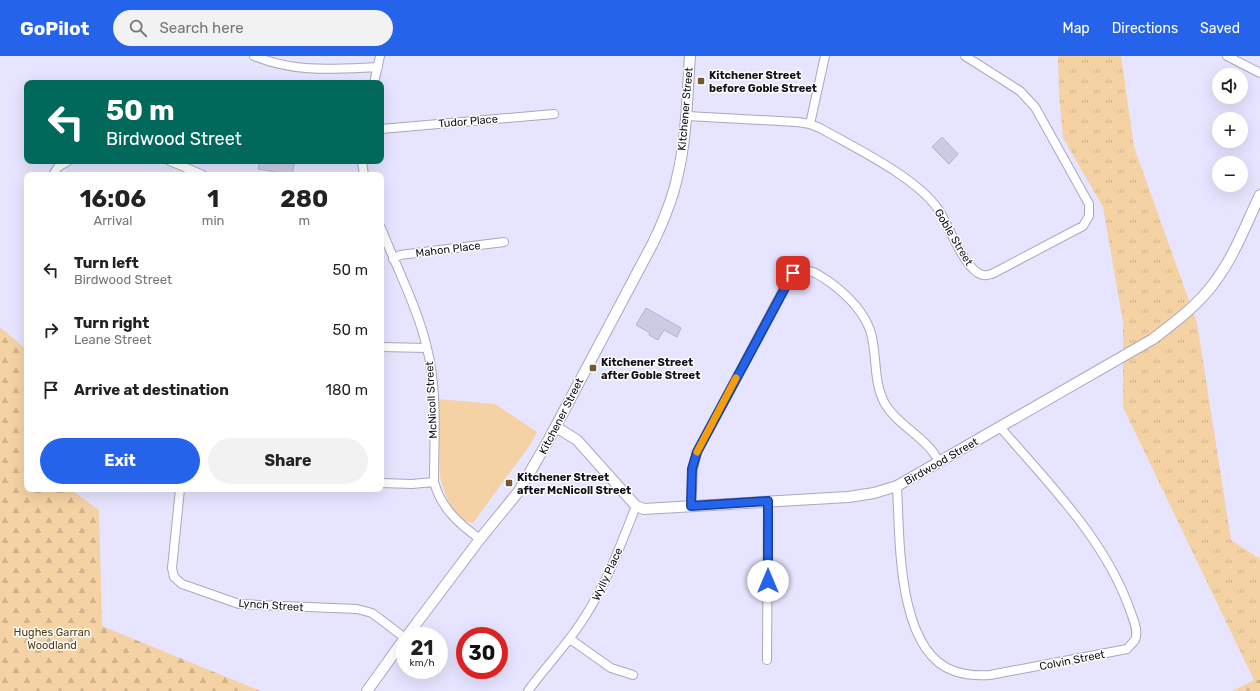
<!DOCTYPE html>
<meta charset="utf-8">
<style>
:root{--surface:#fff;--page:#f2f2f2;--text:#222;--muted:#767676;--accent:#2563eb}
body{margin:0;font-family:Rubik,sans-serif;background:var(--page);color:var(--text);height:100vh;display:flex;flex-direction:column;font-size:15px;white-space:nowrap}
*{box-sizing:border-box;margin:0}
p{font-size:13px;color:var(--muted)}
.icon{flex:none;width:22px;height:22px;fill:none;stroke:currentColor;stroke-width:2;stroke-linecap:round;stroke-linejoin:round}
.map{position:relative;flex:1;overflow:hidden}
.details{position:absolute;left:24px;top:116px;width:360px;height:320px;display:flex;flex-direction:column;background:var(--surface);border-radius:8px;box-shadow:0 4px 16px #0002}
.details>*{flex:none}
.guide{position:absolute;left:24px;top:24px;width:360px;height:84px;border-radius:8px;box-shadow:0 4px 16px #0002;background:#00695c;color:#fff;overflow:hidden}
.fabs{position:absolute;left:1212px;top:12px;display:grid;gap:8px}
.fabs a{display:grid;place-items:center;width:36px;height:36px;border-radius:50%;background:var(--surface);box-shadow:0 4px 16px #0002;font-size:20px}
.speed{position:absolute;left:396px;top:571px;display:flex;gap:8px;font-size:20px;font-weight:700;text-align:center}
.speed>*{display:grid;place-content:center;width:52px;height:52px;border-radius:50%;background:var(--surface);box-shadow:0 4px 16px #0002;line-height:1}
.speed small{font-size:10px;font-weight:400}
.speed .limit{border:6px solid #d22;background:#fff;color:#111}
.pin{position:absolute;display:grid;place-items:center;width:34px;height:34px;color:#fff;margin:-17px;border-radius:8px;box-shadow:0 2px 6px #0006}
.me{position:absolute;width:44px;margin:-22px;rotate:0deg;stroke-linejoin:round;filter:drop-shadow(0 0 3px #0008)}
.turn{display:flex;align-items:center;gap:14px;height:84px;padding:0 16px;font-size:18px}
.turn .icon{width:52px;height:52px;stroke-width:2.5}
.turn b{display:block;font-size:28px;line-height:34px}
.eta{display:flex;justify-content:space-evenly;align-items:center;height:68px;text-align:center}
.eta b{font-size:24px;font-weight:700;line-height:28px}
.button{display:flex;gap:8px;margin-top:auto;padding:8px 16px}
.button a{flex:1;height:46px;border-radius:24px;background:var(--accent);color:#fff;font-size:16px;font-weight:700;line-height:46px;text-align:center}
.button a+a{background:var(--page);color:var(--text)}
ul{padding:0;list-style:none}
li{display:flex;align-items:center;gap:12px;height:60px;padding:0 16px}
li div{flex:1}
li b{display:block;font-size:15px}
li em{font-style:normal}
header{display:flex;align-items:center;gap:24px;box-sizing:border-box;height:56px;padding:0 20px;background:var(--accent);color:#fff}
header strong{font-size:19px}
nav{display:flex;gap:22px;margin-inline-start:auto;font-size:14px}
.search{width:280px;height:36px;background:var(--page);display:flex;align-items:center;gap:10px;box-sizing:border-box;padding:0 14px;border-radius:22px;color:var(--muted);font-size:15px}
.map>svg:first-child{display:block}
</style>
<header>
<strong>GoPilot</strong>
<div class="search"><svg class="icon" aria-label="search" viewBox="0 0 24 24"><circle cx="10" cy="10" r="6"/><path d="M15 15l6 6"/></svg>Search here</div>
<nav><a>Map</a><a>Directions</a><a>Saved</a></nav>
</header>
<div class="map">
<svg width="1260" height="635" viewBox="0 0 1260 635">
<defs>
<pattern id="forest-firs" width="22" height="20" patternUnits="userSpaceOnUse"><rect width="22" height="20" fill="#f4d2a3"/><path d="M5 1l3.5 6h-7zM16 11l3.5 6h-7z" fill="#d0b38c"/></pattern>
<pattern id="park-tufts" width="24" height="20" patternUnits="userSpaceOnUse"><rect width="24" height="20" fill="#f4d2a3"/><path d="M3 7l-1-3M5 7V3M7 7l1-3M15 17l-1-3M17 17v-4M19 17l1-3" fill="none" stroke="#d0b38c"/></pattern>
</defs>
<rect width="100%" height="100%" fill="#e6e4fe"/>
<path fill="#f4d2a3" d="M 438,343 L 495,348 L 537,376 L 530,389 L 473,467 C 453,464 444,438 440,420 Z"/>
<path fill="url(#forest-firs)" d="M 0,271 L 27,294 L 27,433 L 70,433 L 99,454 L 102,570 L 260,635 L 0,635 Z
M 1254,624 L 1260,624 L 1260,635 L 1232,635 Z"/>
<path fill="url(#park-tufts)" d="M 1058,0 L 1121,0 L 1134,91 L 1197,267 L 1231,484 L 1260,503 L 1260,624 L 1254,624 L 1123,351 L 1123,266 L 1103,151 L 1063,82 L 1059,37 Z"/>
<path fill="#cdcae3" stroke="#b5b3cc" d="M 942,81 L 958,98 L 949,108 L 932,91 Z
M 260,105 L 295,105 L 292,119 L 258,113 Z
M 646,252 L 681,272 L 677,281 L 664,274 L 658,284 L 649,279 L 650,277 L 636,269 Z"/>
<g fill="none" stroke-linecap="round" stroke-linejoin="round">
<defs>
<path id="minor" d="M 254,0 C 296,17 333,13 378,11
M 1227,0 L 1260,17
M 374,27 L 380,0
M 687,60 L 797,66 L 810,68 L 820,72 C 855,92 916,121 938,153 C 948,167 965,216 983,219 C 986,220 990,218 992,218 L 1083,170 L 1089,160 L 1089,148 L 1035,51 L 1020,35 L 965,0
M 810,68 L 825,0
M 381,73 L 554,58
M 170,105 L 203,119
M 362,105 L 364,119
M 53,119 L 58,111 L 68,105
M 381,172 C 396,210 418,253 427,292 C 438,335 434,382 434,426 C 441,452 459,468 480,483
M 393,203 L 400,199 L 504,186
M 381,291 L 427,292
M 381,427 L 412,428 L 434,426
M 897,430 C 900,480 896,595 954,615 C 966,619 978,620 990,619 L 1127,593 C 1129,590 1133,587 1135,584 C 1139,575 1133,563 1130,554 C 1105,483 1048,427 1000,371
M 180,433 L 172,512 L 174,521 L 182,528 L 239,548 L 357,553 L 372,557 L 405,582
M 691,450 L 693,413 L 697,396 L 791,219 L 796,214 C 811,212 819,219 831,227 C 847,239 863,255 870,274 C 878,297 872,324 885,348 C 899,371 928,382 939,406
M 570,583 L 611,612 L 633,619
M 767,604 L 768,445
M 528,635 C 546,610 568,588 584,562 C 607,527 621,488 636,450"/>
<path id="tertiary" d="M 556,371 L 577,384 L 636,450 L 644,453 L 848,441 L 874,437 L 897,430 L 1153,283 C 1175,266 1198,249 1214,227 C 1234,201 1246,168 1260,139
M 407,580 L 480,483 L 519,435 L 548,385 L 653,187 C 663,166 672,145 677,122 C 687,81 687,41 690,0
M 367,635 L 405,582"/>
</defs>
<use href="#minor" stroke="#aaa7bf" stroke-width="10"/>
<use href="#tertiary" stroke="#aaa7bf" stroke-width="12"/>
<use href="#minor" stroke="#fff" stroke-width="8"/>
<use href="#tertiary" stroke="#fff" stroke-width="10"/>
</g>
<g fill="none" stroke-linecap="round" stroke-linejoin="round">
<defs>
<path id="route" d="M 768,525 L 768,445 L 691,450 L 692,413 L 697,396 L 793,217"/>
</defs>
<use href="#route" stroke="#184099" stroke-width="10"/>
<use href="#route" stroke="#2563eb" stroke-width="7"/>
<path stroke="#f59e0b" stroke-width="7" d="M 697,396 L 736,322"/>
</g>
<g fill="#76582d" stroke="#fff" stroke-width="1.5">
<rect x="697" y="21" width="8" height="8" rx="2"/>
<rect x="589" y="308" width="8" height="8" rx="2"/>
<rect x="505" y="423" width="8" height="8" rx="2"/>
</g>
<g text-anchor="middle" stroke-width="3" stroke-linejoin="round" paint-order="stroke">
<g font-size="11" font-weight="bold" fill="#111018" stroke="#fff" text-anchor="start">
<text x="709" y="23">Kitchener Street<tspan x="709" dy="13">before Goble Street</tspan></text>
<text x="601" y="310">Kitchener Street<tspan x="601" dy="13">after Goble Street</tspan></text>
<text x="517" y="425">Kitchener Street<tspan x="517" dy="13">after McNicoll Street</tspan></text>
</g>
<g font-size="11" fill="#111018" stroke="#fff">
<text transform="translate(685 53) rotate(-85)" y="4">Kitchener Street</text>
<text transform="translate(468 65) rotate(-5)" y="4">Tudor Place</text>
<text transform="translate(954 181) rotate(59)" y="4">Goble Street</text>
<text transform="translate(448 193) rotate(-7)" y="4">Mahon Place</text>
<text transform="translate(431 344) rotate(-93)" y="4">McNicoll Street</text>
<text transform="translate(561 360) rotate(-63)" y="4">Kitchener Street</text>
<text transform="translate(941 405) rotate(-30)" y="4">Birdwood Street</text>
<text transform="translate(607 518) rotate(-65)" y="4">Wylly Place</text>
<text transform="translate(271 549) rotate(4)" y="4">Lynch Street</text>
<text transform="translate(1072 604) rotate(-11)" y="4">Colvin Street</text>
</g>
<g font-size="11" fill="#563b0d" stroke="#fff">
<text x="52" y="580">Hughes Garran<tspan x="52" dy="13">Woodland</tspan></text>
</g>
</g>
</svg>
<div class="fabs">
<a><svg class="icon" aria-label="sound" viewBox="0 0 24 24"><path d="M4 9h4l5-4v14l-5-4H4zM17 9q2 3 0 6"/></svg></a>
<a>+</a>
<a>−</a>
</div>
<div class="speed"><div>21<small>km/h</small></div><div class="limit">30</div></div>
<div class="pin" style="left:793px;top:217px;background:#d93025"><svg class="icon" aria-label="arrive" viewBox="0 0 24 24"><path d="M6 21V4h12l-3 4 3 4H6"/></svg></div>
<svg class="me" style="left:768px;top:525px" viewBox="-20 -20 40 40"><circle r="19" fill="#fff"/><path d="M0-13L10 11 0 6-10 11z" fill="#2563eb"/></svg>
<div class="guide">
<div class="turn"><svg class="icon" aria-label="left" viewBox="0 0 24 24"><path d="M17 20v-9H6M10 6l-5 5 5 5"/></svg><div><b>50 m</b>Birdwood Street</div></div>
</div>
<section class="details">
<div class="eta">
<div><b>16:06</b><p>Arrival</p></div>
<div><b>1</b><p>min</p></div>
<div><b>280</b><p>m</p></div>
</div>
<ul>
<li><svg class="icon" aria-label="left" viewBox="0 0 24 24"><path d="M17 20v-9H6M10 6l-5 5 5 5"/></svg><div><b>Turn left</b><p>Birdwood Street</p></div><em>50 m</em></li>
<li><svg class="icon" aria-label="right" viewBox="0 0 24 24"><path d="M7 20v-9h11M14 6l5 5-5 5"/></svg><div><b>Turn right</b><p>Leane Street</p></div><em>50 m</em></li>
<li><svg class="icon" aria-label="arrive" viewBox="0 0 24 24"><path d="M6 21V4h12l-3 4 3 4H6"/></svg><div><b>Arrive at destination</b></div><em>180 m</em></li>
</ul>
<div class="button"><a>Exit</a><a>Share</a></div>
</section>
</div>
